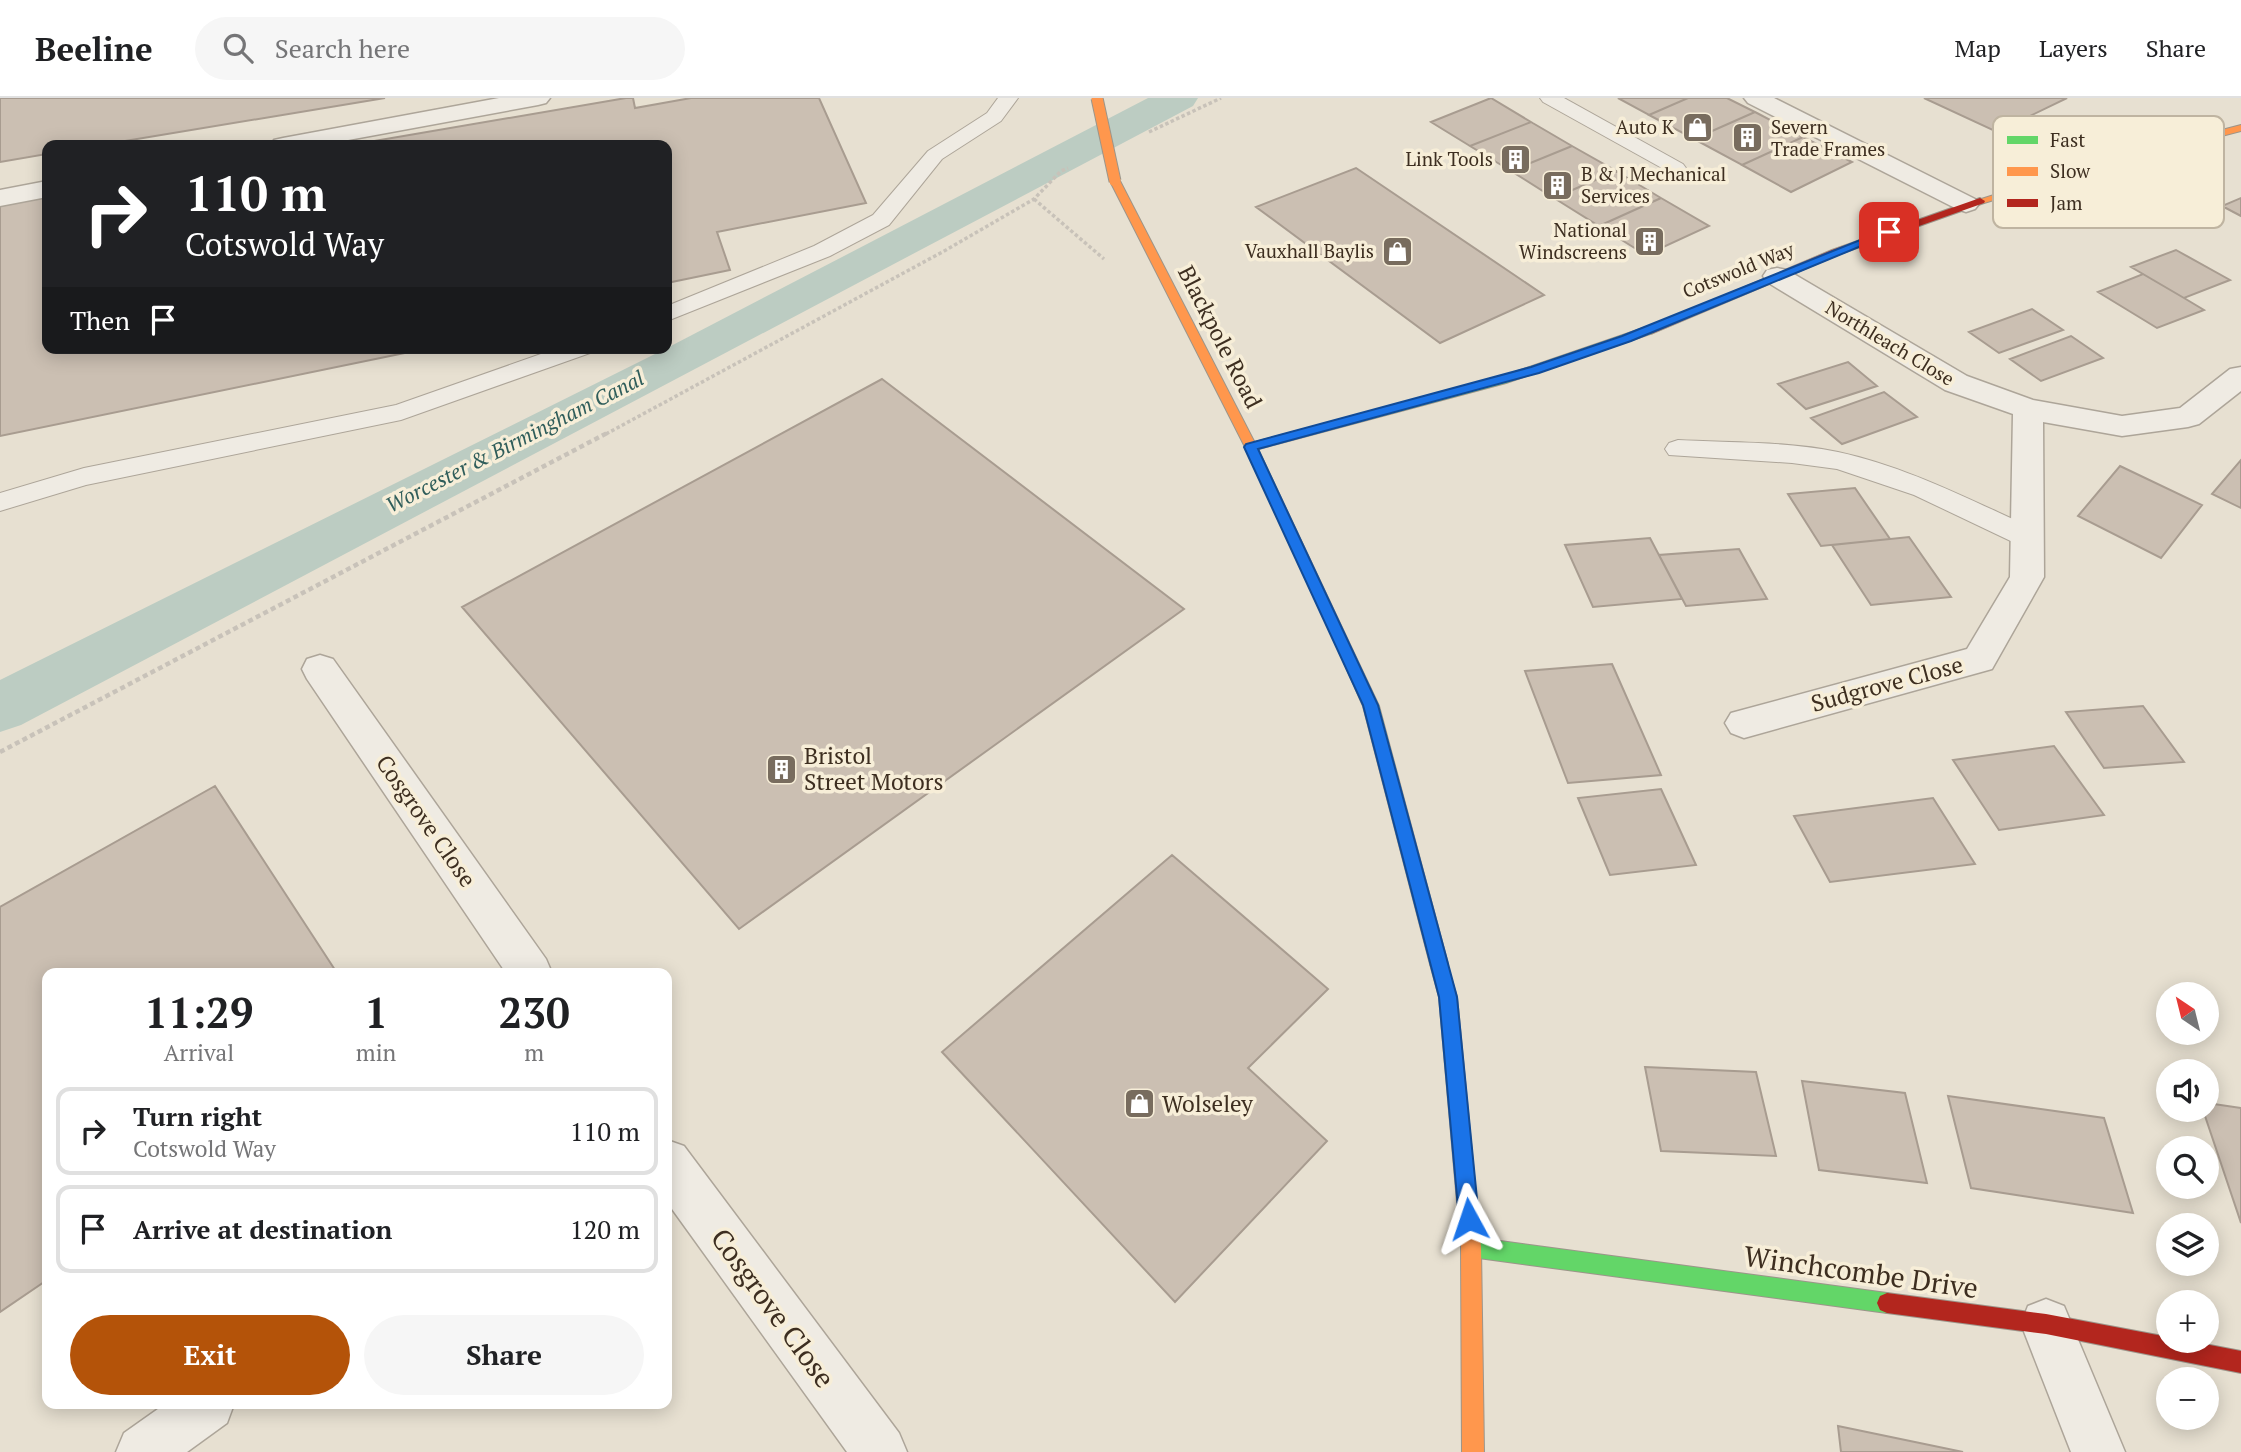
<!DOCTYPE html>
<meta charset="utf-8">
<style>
:root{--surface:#fff;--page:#f6f6f6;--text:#202124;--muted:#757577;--line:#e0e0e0;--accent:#b45309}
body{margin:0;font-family:"PT Serif",serif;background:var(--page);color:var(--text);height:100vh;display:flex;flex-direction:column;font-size:26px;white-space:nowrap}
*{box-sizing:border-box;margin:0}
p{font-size:23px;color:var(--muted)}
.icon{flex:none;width:38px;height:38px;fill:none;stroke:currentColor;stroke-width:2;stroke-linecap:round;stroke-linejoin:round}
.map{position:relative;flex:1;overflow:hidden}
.details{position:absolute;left:42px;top:870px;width:630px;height:441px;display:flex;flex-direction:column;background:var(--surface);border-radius:14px;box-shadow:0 4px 18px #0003}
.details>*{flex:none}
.banner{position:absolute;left:42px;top:42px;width:630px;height:214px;border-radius:14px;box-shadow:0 4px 18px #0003;background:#202124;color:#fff;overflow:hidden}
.needle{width:46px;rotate:325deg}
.buttons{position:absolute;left:2156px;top:884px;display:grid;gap:14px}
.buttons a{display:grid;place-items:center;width:63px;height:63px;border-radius:50%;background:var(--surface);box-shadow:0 4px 18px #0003;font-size:35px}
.pin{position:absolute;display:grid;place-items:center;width:60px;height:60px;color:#fff;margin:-30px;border-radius:14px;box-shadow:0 4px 10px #0006}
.me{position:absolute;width:77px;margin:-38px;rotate:355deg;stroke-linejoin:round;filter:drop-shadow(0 0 5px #0008)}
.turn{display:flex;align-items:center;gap:24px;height:147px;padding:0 28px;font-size:32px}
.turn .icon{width:91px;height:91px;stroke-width:2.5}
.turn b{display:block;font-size:49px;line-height:60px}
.then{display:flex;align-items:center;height:66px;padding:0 28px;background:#0003;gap:14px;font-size:26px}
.eta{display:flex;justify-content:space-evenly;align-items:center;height:119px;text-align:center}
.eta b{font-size:42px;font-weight:700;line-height:49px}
.action{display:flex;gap:14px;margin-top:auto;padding:14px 28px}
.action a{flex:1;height:80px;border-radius:42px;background:var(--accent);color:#fff;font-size:28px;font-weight:700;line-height:80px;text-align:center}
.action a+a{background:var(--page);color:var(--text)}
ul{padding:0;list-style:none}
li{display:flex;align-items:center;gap:21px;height:88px;margin:0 14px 10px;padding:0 14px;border:4px solid var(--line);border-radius:14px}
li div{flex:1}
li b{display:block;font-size:26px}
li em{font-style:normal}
header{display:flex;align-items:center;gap:42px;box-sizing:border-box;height:98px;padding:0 35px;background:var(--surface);border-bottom:2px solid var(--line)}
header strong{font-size:33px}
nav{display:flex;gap:38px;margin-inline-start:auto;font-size:24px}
.search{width:490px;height:63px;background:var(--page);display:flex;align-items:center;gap:18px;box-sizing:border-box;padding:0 24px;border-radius:38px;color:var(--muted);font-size:26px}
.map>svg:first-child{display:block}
</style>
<header>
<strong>Beeline</strong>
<div class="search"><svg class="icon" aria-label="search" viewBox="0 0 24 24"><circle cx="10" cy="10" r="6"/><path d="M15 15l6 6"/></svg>Search here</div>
<nav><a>Map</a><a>Layers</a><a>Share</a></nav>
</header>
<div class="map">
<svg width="2241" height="1354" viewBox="0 0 2241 1354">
<rect width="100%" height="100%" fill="#e7e0d1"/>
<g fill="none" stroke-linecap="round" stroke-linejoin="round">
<path fill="#bcccc2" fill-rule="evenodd" d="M 1148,0 L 1198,0 L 1193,8 L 21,627 L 0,634 L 0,582 L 667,250 Z"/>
</g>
<path fill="#cbbfb2" stroke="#a89c90" stroke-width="2" d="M 0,0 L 385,0 L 101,47 L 47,47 L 47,56 L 0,64 Z
M 626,0 L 633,0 L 635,10 L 691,0 L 819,0 L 866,105 L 717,134 L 730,172 L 667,185 L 667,47 L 351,47 Z
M 1491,0 L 1531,24 L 1470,48 L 1431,24 Z
M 1618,0 L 1688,0 L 1649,17 Z
M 1688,0 L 1727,0 L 1755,14 L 1694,41 L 1649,17 Z
M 1924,0 L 2067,0 L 1997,34 Z
M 1755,14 L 1803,39 L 1742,67 L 1694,41 Z
M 1531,24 L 1572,48 L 1511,73 L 1470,48 Z
M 1803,39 L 1852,64 L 1791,94 L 1742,67 Z
M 1572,48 L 1616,73 L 1554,100 L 1511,73 Z
M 1356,70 L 1544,197 L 1440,245 L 1256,109 Z
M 1616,73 L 1661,100 L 1599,128 L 1554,100 Z
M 47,99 L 47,250 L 429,250 L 0,338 L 0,107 Z
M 1661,100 L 1709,128 L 1646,157 L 1599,128 Z
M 2241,100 L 2241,118 L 2222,108 Z
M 2176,152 L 2230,182 L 2184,200 L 2131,169 Z
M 2143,176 L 2184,200 L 2204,212 L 2157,230 L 2098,194 Z
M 2032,211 L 2063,232 L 1999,255 L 1969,234 Z
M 2071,238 L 2103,260 L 2041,283 L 2010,261 Z
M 1848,264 L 1877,288 L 1806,311 L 1778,286 Z
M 882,281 L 1184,511 L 739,831 L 462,509 Z
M 1884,294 L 1917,319 L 1842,346 L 1811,320 Z
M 2241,362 L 2241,410 L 2212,396 Z
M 2120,368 L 2202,407 L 2161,460 L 2078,418 Z
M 1855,390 L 1890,441 L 1821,448 L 1788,396 Z
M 1909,439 L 1951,499 L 1871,507 L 1832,447 Z
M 1650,440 L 1682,501 L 1593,509 L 1565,447 Z
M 1739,451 L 1767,501 L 1686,508 L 1659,457 Z
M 1612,566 L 1661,677 L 1568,685 L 1525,573 Z
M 2143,608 L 2184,664 L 2104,670 L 2066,614 Z
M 2054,648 L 2104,717 L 1999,732 L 1953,662 Z
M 215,688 L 337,875 L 47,875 L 47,1182 L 0,1214 L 0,809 Z
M 1661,691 L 1696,767 L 1610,777 L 1578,700 Z
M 1933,700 L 1975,766 L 1830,784 L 1794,718 Z
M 1172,757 L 1328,891 L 1248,970 L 1327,1043 L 1175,1204 L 942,954 Z
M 1645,969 L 1756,974 L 1776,1058 L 1661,1053 Z
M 1802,983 L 1905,995 L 1927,1085 L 1819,1072 Z
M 1948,998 L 2104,1020 L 2133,1115 L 1971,1090 Z
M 2207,1005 L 2241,1010 L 2241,1125 L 2203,1012 L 2207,1012 Z
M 1838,1328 L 1963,1354 L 1841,1354 Z"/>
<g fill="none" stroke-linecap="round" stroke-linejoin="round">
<defs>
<path id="lane" d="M 998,0 L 1018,0 L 1001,23 L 942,61 L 889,127 L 830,158 L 667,223 L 667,208 L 814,148 L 873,117 L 928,53 L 987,15 Z
M 1540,0 L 1564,0 L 1683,66 L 1686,70 L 1683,74 L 1669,74 L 1543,4 Z
M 558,250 L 594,250 L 590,255 L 401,322 L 86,387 L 0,413 L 0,395 L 84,370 L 396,307 Z
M 1678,342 C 1731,345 1786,343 1838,354 C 1908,369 1972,403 2037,432 L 2041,439 L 2037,446 L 2027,449 L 2017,446 L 1914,397 L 1837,371 L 1792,365 L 1669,357 L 1665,351 L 1669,345 Z"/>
<path id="street" d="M 499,0 L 550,0 L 546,5 L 538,7 L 321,47 L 271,47 L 274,42 L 283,40 Z
M 1744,0 L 1774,0 L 1975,101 L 1979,106 L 1975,111 L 1966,114 L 1957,111 L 1748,5 Z
M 47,83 L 47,99 L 0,108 L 0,92 Z
M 1777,170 L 1787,172 L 1967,278 L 2033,302 L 2122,318 L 2180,310 L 2230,271 L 2241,269 L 2241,293 L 2199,326 L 2188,329 L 2122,338 L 2043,324 L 2044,479 L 1992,571 L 1744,640 L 1731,635 L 1725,625 L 1731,615 L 1967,551 L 2010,479 L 2013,316 L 1945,292 L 1767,184 L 1763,178 L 1767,172 Z
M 320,557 L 333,561 L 546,861 L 552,875 L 506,875 L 307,581 L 302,571 L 307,561 Z
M 667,1042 L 684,1048 L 899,1335 L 907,1354 L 847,1354 L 667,1104 Z
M 2046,1201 L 2064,1208 L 2125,1354 L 2071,1354 L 2021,1226 L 2028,1208 Z
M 165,1306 L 234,1306 L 227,1325 L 187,1354 L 116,1354 L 124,1335 Z"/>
<path id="fast" d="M 1649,228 L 1655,232 L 1653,235 L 1506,285 L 1251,353 L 1245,349 L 1251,345 L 1497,280 Z
M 1346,547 L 1353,553 L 1379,608 L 1448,866 L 1445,872 L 1439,874 L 1433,872 L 1430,866 L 1363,608 L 1339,553 Z
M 1471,1139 L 1887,1195 L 1894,1198 L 1897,1205 L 1894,1212 L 1887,1215 L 1471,1159 L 1464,1156 L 1461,1149 L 1464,1142 Z"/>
<path id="slow" d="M 2241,27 L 2241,33 L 2103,69 L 1984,105 L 1975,103 L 2095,65 Z
M 1111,81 L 1120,83 L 1257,349 L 1353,553 L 1351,557 L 1341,557 L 1339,553 L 1245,349 L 1110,83 Z
M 1439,858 L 1445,860 L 1457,899 L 1481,1149 L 1484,1354 L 1462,1354 L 1461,1149 L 1439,899 L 1430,866 L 1433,860 Z"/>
<path id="jam" d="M 1980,100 L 1985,103 L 1984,105 L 1840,156 L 1653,235 L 1649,236 L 1643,232 L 1832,152 Z
M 1887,1195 L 2046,1216 L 2168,1239 L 2168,1242 L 2184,1242 L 2241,1253 L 2241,1275 L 2046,1236 L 1887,1215 L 1880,1212 L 1877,1205 L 1880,1198 Z"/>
</defs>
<use href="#lane" stroke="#ada599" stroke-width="2"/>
<use href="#street" stroke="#ada599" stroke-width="3"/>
<use href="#fast" stroke="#9c958a" stroke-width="2"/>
<use href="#slow" stroke="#9c958a" stroke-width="2"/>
<use href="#jam" stroke="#9c958a" stroke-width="2"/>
<path stroke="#c8c2b9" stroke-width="3.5" stroke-dasharray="3.5 2.5" stroke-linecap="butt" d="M 1149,34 L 1221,0
M 1034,101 L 1104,161
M 606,336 L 946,152 L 1034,101 L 1061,73 L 1068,70"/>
<path stroke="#c8c2b9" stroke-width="4.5" stroke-dasharray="5 3.5" stroke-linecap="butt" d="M 0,654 L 609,334"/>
<use href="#lane" fill="#efebe3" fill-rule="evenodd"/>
<use href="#street" fill="#efebe3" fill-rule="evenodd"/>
<use href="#fast" fill="#63d668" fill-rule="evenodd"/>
<use href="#slow" fill="#ff974d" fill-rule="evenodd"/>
<use href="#jam" fill="#b3261e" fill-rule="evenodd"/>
<defs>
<path id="slow-bridge" d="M 1097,0 L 1115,83"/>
</defs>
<use href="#slow-bridge" stroke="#9c958a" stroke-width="13" stroke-linecap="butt"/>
<use href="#slow-bridge" stroke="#ff974d" stroke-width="11"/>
</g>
<path fill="#1a73e8" stroke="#114b97" stroke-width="2" d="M 1885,132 L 1895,134 L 1631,243 L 1539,275 L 1258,351 L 1378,607 L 1457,899 L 1479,1121 L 1476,1128 L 1469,1131 L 1462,1128 L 1459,1121 L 1439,899 L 1363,607 L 1244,349 L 1246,346 L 1531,269 L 1622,238 Z"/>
<defs>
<symbol id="shop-square" viewBox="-11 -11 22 22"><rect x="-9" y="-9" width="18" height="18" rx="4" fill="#786c5e" stroke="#f7eed8"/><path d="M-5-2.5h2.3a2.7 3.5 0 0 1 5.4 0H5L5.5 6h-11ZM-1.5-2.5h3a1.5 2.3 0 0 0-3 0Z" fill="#fff"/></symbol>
<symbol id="building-square" viewBox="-11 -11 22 22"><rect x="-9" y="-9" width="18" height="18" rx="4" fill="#786c5e" stroke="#f7eed8"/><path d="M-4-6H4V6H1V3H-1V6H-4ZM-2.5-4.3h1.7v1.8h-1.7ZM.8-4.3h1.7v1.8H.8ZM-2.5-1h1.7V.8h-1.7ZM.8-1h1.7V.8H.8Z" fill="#fff"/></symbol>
</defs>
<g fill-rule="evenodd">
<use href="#shop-square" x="1680" y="12" width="35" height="35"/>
<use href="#building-square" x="1730" y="22" width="35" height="35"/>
<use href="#building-square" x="1498" y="44" width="35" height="35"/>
<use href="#building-square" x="1540" y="70" width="35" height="35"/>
<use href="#building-square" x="1632" y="126" width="35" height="35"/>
<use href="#shop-square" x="1380" y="136" width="35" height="35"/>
<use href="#building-square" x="764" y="654" width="35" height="35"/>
<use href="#shop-square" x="1122" y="988" width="35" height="35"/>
</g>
<g text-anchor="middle" stroke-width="7" stroke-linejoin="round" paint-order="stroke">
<g font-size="19" fill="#3d2e20" stroke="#f7eed8" text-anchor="end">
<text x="1674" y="36">Auto K</text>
<text x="1771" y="36" text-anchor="start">Severn<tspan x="1771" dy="22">Trade Frames</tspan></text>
<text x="1493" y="68">Link Tools</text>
<text x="1581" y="83" text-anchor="start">B &amp; J Mechanical<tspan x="1581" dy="22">Services</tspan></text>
<text x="1627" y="139">National<tspan x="1627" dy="22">Windscreens</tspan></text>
<text x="1374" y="160">Vauxhall Baylis</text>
</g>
<g font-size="19" fill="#3d2e20" stroke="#f7eed8">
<text transform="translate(1738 172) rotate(-22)" y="7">Cotswold Way</text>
<text transform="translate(1890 245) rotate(31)" y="7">Northleach Close</text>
</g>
<g font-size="21" font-style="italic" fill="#2f5d5a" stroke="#f7eed8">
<text transform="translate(515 344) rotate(-27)" y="7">Worcester &amp; Birmingham Canal</text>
</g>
<g font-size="23" fill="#3d2e20" stroke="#f7eed8">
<text transform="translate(1220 239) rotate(63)" y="8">Blackpole Road</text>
<text transform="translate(1887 586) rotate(-15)" y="8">Sudgrove Close</text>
<text transform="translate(426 723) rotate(55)" y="8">Cosgrove Close</text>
</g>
<g font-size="23" fill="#3d2e20" stroke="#f7eed8" text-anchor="start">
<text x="804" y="666">Bristol<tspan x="804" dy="26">Street Motors</tspan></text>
<text x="1162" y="1014">Wolseley</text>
</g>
<g font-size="28" fill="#3d2e20" stroke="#f7eed8">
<text transform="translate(1861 1174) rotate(8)" y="10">Winchcombe Drive</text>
<text transform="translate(773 1210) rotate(54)" y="10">Cosgrove Close</text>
</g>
</g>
<rect x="1993" y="18" width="231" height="112" rx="10" fill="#f7eed8" stroke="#bfb4a1" stroke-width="2"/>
<rect x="2007" y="38" width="31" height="8" fill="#63d668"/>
<rect x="2007" y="69" width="31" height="9" fill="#ff974d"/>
<rect x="2007" y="101" width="31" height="8" fill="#b3261e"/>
<g font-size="19" fill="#3d2e20">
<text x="2050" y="49">Fast</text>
<text x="2050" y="80">Slow</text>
<text x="2050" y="112">Jam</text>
</g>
</svg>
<div class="buttons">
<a><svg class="needle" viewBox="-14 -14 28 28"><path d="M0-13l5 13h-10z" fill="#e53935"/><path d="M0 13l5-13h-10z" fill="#757577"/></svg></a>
<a><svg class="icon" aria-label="sound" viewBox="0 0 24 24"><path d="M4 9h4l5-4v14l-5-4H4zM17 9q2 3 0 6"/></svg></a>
<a><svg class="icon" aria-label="search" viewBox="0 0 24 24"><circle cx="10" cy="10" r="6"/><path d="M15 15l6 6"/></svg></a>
<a><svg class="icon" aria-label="layers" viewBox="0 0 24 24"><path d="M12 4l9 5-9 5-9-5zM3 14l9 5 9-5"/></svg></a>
<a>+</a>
<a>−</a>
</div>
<div class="pin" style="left:1889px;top:134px;background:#d93025"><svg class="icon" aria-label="arrive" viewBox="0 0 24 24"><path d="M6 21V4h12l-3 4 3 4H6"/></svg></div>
<svg class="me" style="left:1469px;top:1121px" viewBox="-20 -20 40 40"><path d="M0-17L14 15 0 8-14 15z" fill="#1a73e8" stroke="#fff" stroke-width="4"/></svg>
<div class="banner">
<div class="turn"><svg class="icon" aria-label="right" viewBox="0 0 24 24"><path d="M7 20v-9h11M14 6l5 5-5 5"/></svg><div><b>110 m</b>Cotswold Way</div></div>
<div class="then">Then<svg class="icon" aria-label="arrive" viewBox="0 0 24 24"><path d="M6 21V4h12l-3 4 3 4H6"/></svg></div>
</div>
<section class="details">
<div class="eta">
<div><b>11:29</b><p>Arrival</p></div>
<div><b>1</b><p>min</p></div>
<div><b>230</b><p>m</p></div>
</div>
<ul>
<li><svg class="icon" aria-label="right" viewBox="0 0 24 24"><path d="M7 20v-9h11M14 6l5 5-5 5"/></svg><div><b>Turn right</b><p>Cotswold Way</p></div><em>110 m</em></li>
<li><svg class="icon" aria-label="arrive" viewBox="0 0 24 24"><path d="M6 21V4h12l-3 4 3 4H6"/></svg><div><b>Arrive at destination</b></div><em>120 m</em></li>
</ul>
<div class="action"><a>Exit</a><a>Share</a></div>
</section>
</div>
